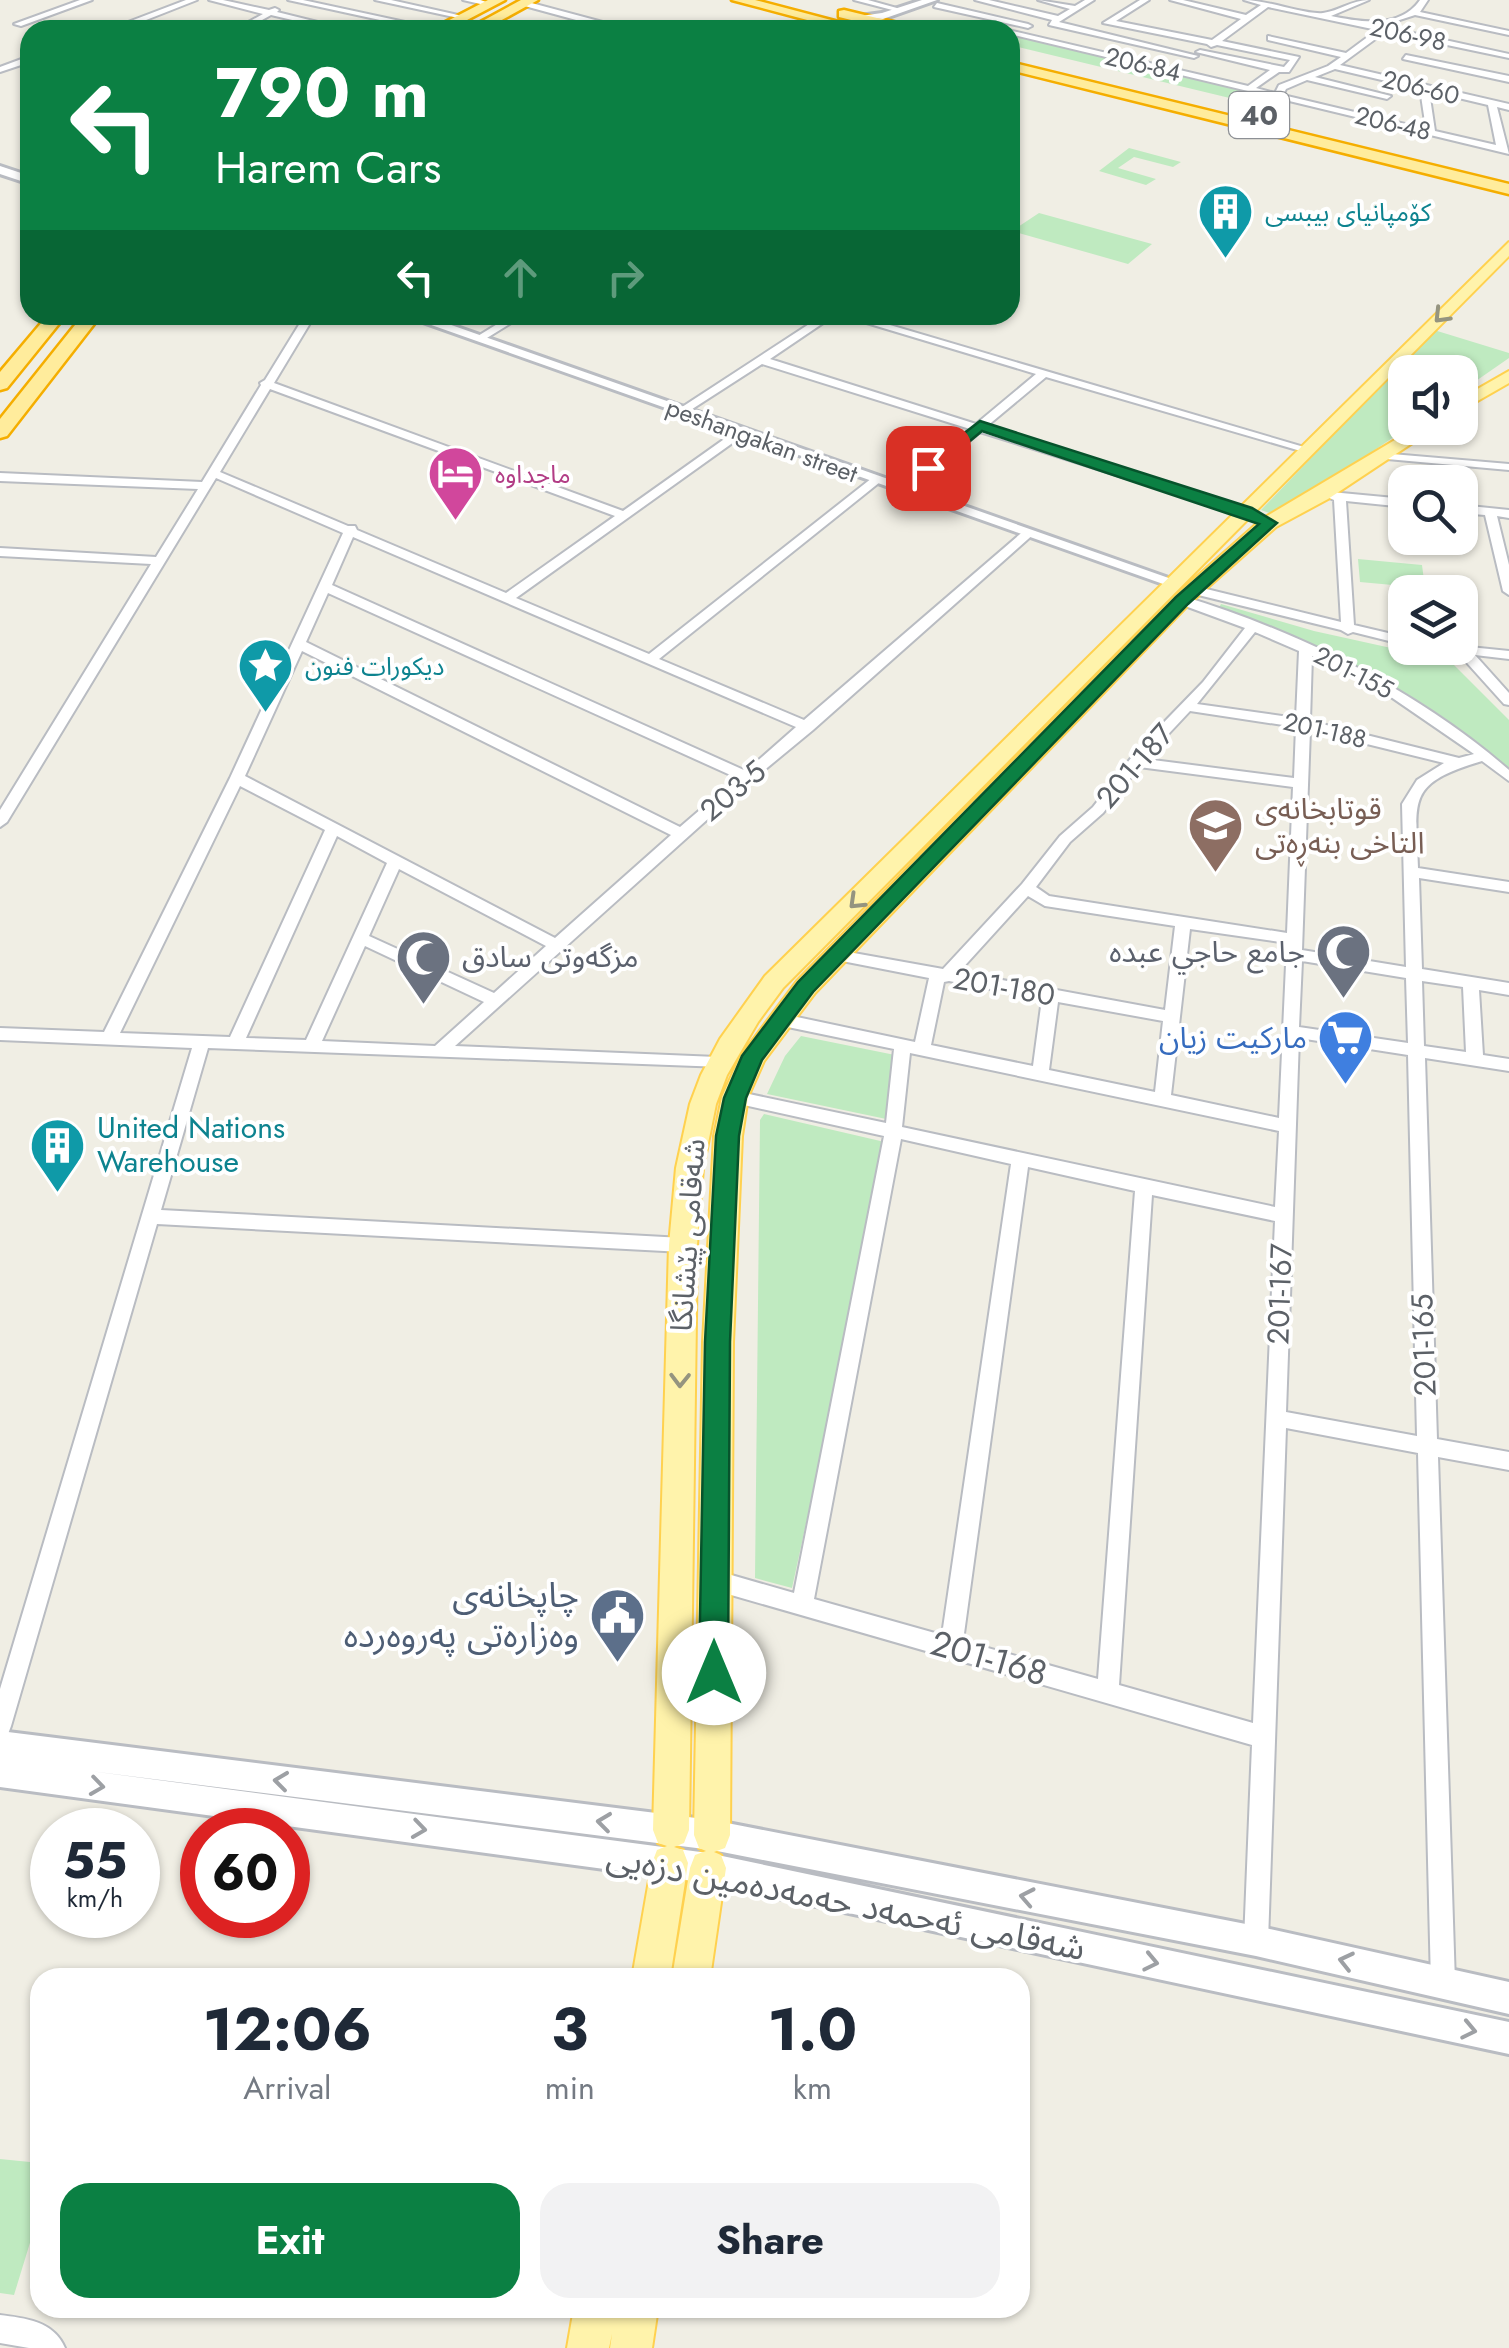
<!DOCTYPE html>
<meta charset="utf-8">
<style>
:root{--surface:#fff;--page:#f2f2f3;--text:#1f2937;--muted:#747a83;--accent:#0b8043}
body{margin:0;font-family:Jost,"Noto Sans Arabic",sans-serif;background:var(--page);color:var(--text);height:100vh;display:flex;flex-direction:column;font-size:38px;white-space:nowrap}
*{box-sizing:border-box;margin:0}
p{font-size:32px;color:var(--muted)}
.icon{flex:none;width:55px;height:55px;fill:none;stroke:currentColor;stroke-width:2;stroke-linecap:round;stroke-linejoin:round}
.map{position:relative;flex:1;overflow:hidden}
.details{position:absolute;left:30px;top:1968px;width:1000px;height:350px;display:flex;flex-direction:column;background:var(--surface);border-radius:30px;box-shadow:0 2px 8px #0004}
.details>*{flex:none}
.banner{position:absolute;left:20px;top:20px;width:1000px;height:305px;border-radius:30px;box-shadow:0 2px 8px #0004;background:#0b8043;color:#fff;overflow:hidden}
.fabs{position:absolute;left:1388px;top:355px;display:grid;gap:20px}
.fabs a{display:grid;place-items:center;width:90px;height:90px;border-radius:20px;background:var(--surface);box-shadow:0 2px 8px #0004;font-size:50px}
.speed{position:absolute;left:30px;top:1808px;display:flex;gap:20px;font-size:50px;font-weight:700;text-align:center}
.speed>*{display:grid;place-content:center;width:130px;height:130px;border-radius:50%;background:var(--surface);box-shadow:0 2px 8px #0004;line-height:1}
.speed small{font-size:25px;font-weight:400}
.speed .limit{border:15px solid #d22;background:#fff;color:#111}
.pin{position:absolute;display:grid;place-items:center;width:85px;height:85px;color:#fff;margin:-42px;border-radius:20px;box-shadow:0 5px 15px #0006}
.me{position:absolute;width:110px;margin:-55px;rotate:0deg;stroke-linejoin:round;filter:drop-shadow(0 0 8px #0008)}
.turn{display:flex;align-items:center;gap:35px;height:210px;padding:0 30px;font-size:45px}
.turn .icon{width:130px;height:130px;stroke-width:2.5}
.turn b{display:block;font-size:70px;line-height:85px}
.lanes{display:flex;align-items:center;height:95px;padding:0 30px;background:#0003;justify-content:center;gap:50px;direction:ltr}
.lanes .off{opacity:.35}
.eta{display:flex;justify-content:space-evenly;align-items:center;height:170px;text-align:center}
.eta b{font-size:60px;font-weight:700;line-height:70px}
.action{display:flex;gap:20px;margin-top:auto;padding:20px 30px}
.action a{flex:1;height:115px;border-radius:30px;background:var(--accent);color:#fff;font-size:40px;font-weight:700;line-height:115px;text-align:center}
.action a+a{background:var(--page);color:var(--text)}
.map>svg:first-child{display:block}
</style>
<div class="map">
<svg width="1509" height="2348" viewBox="0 0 1509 2348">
<rect width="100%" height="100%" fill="#f0eee4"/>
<path fill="#bfeac0" d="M 1010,35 L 1270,97 L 1267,107 L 1010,45 Z
M 1129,148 L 1181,162 L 1173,167 L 1134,157 L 1118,168 L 1156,179 L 1146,185 L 1099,171 Z
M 1039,213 L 1152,244 L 1128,264 L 1012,231 Z
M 1434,330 L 1509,353 L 1509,358 L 1460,392 L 1460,372 L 1405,372 L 1407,428 L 1278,516 L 1261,510 Z
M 1358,559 L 1422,565 L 1425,588 L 1360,582 Z
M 1221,604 L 1314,631 L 1450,661 L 1509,720 L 1509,769 C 1427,695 1323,643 1218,610 Z
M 801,1036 L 895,1055 L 891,1120 L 767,1094 L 785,1056 Z
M 764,1114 L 889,1143 L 792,1588 L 755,1578 L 760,1120 Z
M 0,2159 L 40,2163 L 40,2210 L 14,2295 L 0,2293 Z"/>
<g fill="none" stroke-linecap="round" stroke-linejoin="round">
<defs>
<path id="minor" d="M 80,0 L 92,0 L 21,26 L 14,24 Z
M 186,0 L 197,0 L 141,22 L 166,30 L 134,24 L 118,30 L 107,30 Z
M 209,0 L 223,0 L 269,10 L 275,8 L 279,10 L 277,12 L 350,30 L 335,30 L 271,15 L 244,30 L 234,30 L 263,14 Z
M 288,0 L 303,0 L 442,30 L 426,30 Z
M 375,0 L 391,0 L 467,17 L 463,19 Z
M 463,0 L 480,0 L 493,4 L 489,6 Z
M 854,0 L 868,0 L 904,10 L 900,12 Z
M 975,0 L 989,0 L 1058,16 L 1070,9 L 1038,0 L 1075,6 L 1085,0 L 1094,0 L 1059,22 L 1198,56 L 1194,58 L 1049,25 L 1052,20 Z
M 1140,0 L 1149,0 L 1116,21 L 1212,40 L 1241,19 L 1170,0 L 1183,0 L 1246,15 L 1261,5 L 1244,0 C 1268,0 1305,15 1323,13 C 1339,11 1352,0 1369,0 L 1331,16 C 1361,22 1400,29 1420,0 L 1428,0 L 1420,12 L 1509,31 L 1509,35 L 1415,15 L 1381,26 L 1509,54 L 1509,58 L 1385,32 L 1340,65 L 1509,104 L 1509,110 L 1497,107 L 1509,154 L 1281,99 L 1273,118 L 1269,121 L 1265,118 L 1273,97 L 1010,34 L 1008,30 L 1248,86 L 1270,70 L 1196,52 L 1200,50 L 1284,67 L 1290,60 L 1217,45 L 1211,47 L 1207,44 L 1103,23 ZM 1268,7 L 1377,30 L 1346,53 L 1268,36 L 1268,40 L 1341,57 L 1328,66 L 1279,85 L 1275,93 L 1256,88 L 1279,72 L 1289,72 L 1299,57 L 1222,41 ZM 1335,69 L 1420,89 L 1426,129 L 1283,95 L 1286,89 L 1307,80 L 1387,99 L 1391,96 L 1315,77 ZM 1429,91 L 1488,105 L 1496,145 L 1435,131 Z
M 524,1 L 625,28 L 626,30 L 613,30 L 521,5 Z
M 937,3 L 1028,24 L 1032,26 L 1028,28 L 934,7 Z
M 1406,55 L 1509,76 L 1509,82 L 1403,59 Z
M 27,57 L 30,57 L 30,62 L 0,72 L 0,67 Z
M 305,315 L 315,315 L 274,383 L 623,511 L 737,430 L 745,430 L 745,434 L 516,598 L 649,654 L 872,478 L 880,478 L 880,482 L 659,659 L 804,720 L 1026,529 L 1036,532 L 813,730 L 756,777 L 755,781 L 749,782 L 455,1046 L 717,1057 L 725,1063 L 723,1067 L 208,1048 L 161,1210 L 683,1238 L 689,1240 L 692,1245 L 689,1250 L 683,1252 L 157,1224 L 11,1726 L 8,1734 L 0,1737 L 0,1689 L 192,1048 L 0,1040 L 0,1028 L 104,1032 L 230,778 L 343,533 L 216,478 L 7,822 L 0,827 L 0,810 L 151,564 L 0,556 L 0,548 L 156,557 L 198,489 L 0,481 L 0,473 L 202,482 L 261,385 L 260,383 L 265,380 ZM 270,389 L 615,516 L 506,593 L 357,530 L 355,526 L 348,526 L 220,472 ZM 353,537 L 796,727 L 746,771 L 332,585 ZM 328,593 L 737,778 L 680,827 L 306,642 ZM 302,651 L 671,835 L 555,938 L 245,776 ZM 240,786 L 325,830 L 230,1037 L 120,1033 ZM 337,836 L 387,863 L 306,1040 L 246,1038 ZM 399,869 L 546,946 L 494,993 L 369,936 ZM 365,946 L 484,1002 L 435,1046 L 322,1041 Z
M 512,315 L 524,315 L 482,341 L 473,339 Z
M 823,315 L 835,315 L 770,359 L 976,424 L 1036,374 L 840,315 L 856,315 L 1314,450 L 1304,452 L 1046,377 L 986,427 L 1250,509 L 1250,515 L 1246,516 L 980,432 L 907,493 L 899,493 L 899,487 L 970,429 L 762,364 L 686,413 L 676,411 Z
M 1380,453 L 1509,464 L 1509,470 L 1376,458 L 1376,454 Z
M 1331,492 L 1405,499 L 1405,507 L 1346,501 L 1354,625 L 1405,637 L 1405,645 L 1353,632 L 1348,634 L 1341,630 L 1190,593 L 1190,587 L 1194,586 L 1341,622 L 1334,500 L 1325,496 Z
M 1460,505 L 1509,510 L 1509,518 L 1497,516 L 1509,565 L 1509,595 L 1503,591 L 1485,515 L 1460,513 Z
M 1182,596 C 1298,631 1417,690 1509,770 L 1509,781 L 1482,761 C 1406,784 1416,798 1418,868 L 1509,882 L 1509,892 L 1419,878 L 1422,969 L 1509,983 L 1509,995 L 1479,990 L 1483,1055 L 1509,1059 L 1509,1071 L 1425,1058 L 1437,1439 L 1509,1452 L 1509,1470 L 1438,1457 L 1455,1983 L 1452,1992 L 1443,1995 L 1434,1992 L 1431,1983 L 1418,1453 L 1286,1428 L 1268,1941 L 1264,1949 L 1256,1953 L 1248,1949 L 1244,1941 L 1252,1745 L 714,1590 L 707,1587 L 704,1580 L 707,1573 L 714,1570 L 794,1593 L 884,1136 L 735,1103 L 727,1097 L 735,1091 L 886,1123 L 894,1049 L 778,1025 L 770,1019 L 778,1013 L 915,1042 L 929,978 L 837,960 L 831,959 L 829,955 L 831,951 L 837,950 L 943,969 L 1022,884 L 1060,836 L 1093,807 L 1138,749 L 1203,682 L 1245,628 L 1177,603 L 1176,600 ZM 1255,632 L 1299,651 L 1296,718 L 1197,704 ZM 1312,656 L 1391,697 L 1474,754 L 1459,758 L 1310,721 ZM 1190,711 L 1296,727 L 1294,778 L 1145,759 ZM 1310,730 L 1444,763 L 1417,780 L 1402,804 L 1406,967 L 1302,950 ZM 1139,767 L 1293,787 L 1287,933 L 1049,896 L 1036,887 L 1070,842 L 1103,813 ZM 1028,896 L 1045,906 L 1175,926 L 1165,1010 L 959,972 ZM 1190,929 L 1287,943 L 1279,1118 L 1171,1095 ZM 1302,961 L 1406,978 L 1408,1043 L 1299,1027 ZM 949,981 L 1042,999 L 1033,1066 L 931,1045 L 944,982 ZM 1422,981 L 1463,987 L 1466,1052 L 1424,1046 ZM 1058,1002 L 1163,1021 L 1155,1092 L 1049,1070 ZM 1299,1038 L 1408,1055 L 1417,1436 L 1286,1412 ZM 910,1053 L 1279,1131 L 1275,1207 L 902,1127 ZM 901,1139 L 1011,1164 L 942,1635 L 814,1599 ZM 1028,1167 L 1135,1191 L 1098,1679 L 963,1641 ZM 1152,1195 L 1275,1221 L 1253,1723 L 1119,1685 Z
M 1460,646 L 1509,651 L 1509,659 L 1475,655 L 1509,693 L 1509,705 L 1504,704 L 1459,654 L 1442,652 L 1435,648 Z
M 0,2315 C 25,2318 54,2321 65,2348 L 29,2348 L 0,2343 Z"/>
<path id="tertiary" d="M 922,0 L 937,0 L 883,19 L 853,17 L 882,13 Z
M 0,166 L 30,176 L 30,184 L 0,174 Z
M 403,315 L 423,315 L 1180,582 L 1166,585 Z
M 0,1731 L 712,1820 L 1256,1926 L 1509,1982 L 1509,2014 L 1256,1956 L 712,1850 L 90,1771 L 708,1853 L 1509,2022 L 1509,2054 L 708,1883 L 0,1787 Z"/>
<path id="primary" d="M 1509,242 L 1509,256 L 783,988 L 758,1022 L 727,1075 L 716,1104 L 703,1168 L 697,1245 L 689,1830 L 684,1843 L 674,1847 L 683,1850 L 688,1863 L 670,1978 L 632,1978 L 652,1863 L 657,1850 L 667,1846 L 658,1843 L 653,1830 L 669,1245 L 676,1168 L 690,1104 L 701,1075 L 720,1039 L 765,976 Z
M 1509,371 L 1509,383 L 1460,411 L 1460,399 Z
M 1415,428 L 1435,428 L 1328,499 L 1276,527 L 1189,604 L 815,993 L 764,1061 L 748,1097 L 742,1136 L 733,1342 L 730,1835 L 725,1848 L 714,1852 L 721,1855 L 726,1868 L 710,1978 L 672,1978 L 690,1868 L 695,1855 L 706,1851 L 699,1848 L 694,1835 L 703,1342 L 714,1136 L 722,1097 L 740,1057 L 797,981 L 1175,596 L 1262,519 Z
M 574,2308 L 658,2308 L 652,2348 L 610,2348 L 612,2334 L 609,2348 L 567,2348 Z"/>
<path id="trunk" d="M 488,0 L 505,0 L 448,30 L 430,30 Z
M 521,0 L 538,0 L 489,27 L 477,24 Z
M 732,0 L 755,0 L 869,30 L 845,30 Z
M 844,10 L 914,27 L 916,30 L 892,30 L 839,17 L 839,11 Z
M 1010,62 L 1509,184 L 1509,194 L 1010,70 Z
M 48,315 L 66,315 L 7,388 L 0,390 L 0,372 Z
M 83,315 L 101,315 L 7,436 L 0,438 L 0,419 Z"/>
</defs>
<use href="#minor" stroke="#b9bcc2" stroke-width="4"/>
<use href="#tertiary" stroke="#b9bcc2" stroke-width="6"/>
<use href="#primary" stroke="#ffd14f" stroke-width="4"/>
<use href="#trunk" stroke="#f5ae00" stroke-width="5"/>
<use href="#minor" fill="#fff" fill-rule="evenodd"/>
<use href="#tertiary" fill="#fff" fill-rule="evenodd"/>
<use href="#primary" fill="#fff3ab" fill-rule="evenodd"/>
<use href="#trunk" fill="#ffec9c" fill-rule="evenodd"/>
</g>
<defs><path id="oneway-chevron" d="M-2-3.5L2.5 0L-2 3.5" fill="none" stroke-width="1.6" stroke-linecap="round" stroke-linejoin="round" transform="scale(2.5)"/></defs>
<g stroke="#95947f">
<use href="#oneway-chevron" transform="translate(1441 316) rotate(134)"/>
<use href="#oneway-chevron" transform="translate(856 902) rotate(136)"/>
<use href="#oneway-chevron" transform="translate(680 1380) rotate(91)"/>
</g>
<g stroke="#9da0a4">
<use href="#oneway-chevron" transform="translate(281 1781) rotate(-173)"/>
<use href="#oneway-chevron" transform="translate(97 1786) rotate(8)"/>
<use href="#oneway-chevron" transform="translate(604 1822) rotate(-173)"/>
<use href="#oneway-chevron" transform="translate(419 1829) rotate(8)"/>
<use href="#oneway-chevron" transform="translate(1027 1897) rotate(-169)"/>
<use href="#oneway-chevron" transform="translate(1346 1961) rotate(-167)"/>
<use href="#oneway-chevron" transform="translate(1151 1962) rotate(12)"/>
<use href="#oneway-chevron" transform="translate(1469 2030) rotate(12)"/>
</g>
<path fill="#0b8043" stroke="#07532c" stroke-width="2.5" d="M 980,421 L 1252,508 L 1277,523 L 1188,604 L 813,992 L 762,1060 L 746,1098 L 739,1136 L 730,1342 L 728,1673 L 723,1682 L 714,1686 L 704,1682 L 699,1673 L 705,1342 L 716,1136 L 724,1098 L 742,1056 L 798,982 L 1176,597 L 1259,524 L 982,431 L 934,471 L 923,471 L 923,465 Z"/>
<defs>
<symbol id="building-pin" viewBox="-11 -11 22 30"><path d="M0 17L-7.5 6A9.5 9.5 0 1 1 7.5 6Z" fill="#0f9aa8" stroke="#fff"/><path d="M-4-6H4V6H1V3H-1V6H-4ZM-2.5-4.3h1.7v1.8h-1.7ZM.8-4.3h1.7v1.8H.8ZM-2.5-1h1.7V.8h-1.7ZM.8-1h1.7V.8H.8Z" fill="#fff"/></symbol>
<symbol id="hotel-pin" viewBox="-11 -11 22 30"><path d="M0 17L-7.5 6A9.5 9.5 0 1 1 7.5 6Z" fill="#d1479c" stroke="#fff"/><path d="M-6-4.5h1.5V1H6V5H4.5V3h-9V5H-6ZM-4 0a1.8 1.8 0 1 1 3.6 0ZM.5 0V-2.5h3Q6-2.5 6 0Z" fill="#fff"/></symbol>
<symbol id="sight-pin" viewBox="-11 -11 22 30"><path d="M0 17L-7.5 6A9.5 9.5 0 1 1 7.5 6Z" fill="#0f9aa8" stroke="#fff"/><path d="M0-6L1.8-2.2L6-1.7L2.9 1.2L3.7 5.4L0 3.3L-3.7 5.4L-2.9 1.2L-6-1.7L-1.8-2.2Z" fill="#fff"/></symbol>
<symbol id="school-pin" viewBox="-11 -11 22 30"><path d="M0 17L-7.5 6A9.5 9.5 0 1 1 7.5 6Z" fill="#8d6e63" stroke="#fff"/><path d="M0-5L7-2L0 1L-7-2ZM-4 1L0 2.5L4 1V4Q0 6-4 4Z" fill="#fff"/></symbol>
<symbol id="mosque-pin" viewBox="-11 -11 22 30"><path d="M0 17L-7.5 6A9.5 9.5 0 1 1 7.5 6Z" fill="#6b7280" stroke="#fff"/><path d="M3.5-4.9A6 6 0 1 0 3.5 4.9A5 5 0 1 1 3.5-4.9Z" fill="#fff"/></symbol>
<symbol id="supermarket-pin" viewBox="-11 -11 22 30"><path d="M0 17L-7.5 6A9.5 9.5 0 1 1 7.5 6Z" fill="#3f7fe0" stroke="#fff"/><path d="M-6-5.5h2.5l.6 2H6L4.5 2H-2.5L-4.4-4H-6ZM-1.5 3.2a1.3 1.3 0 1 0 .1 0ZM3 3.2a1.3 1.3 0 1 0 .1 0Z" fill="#fff"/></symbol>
<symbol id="civic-pin" viewBox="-11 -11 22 30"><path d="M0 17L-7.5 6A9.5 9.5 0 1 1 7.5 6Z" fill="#5c6f8a" stroke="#fff"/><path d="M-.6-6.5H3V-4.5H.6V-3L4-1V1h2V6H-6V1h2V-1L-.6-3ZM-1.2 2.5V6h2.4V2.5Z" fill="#fff"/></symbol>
</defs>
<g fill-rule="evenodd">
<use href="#building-pin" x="1194" y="180" width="63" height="86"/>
<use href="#hotel-pin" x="424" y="442" width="63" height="86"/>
<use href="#sight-pin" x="234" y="634" width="63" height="86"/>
<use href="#school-pin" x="1184" y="794" width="63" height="86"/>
<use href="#mosque-pin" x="1312" y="920" width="63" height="86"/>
<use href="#mosque-pin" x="392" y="926" width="63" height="86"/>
<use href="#supermarket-pin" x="1314" y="1006" width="63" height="86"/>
<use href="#building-pin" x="26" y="1114" width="63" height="86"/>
<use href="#civic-pin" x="586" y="1584" width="63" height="86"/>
</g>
<g text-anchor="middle" stroke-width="8" stroke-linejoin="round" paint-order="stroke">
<g font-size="25" fill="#5c6167" stroke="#fff">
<text transform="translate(1408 34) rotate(12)" y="9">206-98</text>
<text transform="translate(1143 64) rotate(13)" y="9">206-84</text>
<text transform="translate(1421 87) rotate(13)" y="9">206-60</text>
<text transform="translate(1393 123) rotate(13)" y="9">206-48</text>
<text transform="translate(762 440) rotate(20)" y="9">peshangakan street</text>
<text transform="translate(1354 672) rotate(27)" y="9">201-155</text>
<text transform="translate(1325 730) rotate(13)" y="9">201-188</text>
</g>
<g font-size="25" fill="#0d838f" stroke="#fff" text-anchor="start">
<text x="1265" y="221">كۆمپانیای بیبسی</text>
<text x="305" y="675">ديكورات فنون</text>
</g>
<g font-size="25" fill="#b23c85" stroke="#fff" text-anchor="start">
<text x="495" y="483">ماجداوە</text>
</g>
<rect fill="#fff" stroke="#8d9095" stroke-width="2.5" x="1229" y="92" width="60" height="46" rx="8"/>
<g font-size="28" font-weight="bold" fill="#5c6167">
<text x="1259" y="125">40</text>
</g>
<g font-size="30" fill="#5c6167" stroke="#fff">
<text transform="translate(1135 766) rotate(-49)" y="10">201-187</text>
<text transform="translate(733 791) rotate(-40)" y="10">203-5</text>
<text transform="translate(1004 987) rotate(10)" y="10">201-180</text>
<text transform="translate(688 1235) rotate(-86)" y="10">شەقامی پێشانگا</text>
<text transform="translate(1280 1294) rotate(-88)" y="10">201-167</text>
<text transform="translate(1424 1345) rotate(-92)" y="10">201-165</text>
</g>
<g font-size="30" fill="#785e54" stroke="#fff" text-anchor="start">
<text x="1255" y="819">قوتابخانەی<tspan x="1255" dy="34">التاخی بنەڕەتی</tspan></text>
</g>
<g font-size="30" fill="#5b616d" stroke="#fff" text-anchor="end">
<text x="1305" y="962">جامع حاجي عبده</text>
<text x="462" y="967" text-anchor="start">مزگەوتی سادق</text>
</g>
<g font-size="30" fill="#366cbe" stroke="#fff" text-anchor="end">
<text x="1307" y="1048">ماركيت زيان</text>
</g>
<g font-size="30" fill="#0d838f" stroke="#fff" text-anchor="start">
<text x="97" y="1138">United Nations<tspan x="97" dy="34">Warehouse</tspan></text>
</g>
<g font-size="35" fill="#4e5e75" stroke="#fff" text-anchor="end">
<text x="579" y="1607">چاپخانەی<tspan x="579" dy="40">وەزارەتی پەروەردە</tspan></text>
</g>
<g font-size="35" fill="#5c6167" stroke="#fff">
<text transform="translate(989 1658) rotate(16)" y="12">201-168</text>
<text transform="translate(846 1902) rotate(11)" y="12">شەقامی ئەحمەد حەمەدەمین دزەیی</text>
</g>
</g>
</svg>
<div class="fabs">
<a><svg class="icon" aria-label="sound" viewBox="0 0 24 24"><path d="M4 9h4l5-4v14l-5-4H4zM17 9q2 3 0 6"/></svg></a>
<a><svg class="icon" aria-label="search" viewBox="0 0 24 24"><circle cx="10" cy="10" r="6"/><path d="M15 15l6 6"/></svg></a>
<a><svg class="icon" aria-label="layers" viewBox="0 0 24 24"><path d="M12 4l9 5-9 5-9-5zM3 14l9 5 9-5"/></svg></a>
</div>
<div class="speed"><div>55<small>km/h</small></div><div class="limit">60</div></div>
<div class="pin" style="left:928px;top:468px;background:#d93025"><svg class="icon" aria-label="arrive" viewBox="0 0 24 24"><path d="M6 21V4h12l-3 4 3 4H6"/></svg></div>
<svg class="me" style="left:714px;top:1673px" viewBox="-20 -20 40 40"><circle r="19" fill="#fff"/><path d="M0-13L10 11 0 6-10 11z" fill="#0b8043"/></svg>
<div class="banner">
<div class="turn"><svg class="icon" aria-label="left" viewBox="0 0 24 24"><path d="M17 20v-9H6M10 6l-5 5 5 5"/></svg><div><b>790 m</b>Harem Cars</div></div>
<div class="lanes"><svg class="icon" aria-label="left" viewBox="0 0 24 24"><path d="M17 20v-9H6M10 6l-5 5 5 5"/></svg><svg class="icon off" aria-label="ahead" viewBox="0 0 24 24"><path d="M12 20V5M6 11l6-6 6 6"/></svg><svg class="icon off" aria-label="right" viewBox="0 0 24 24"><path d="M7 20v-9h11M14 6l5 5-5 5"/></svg></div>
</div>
<section class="details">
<div class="eta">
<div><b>12:06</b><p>Arrival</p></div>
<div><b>3</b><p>min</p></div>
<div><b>1.0</b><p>km</p></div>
</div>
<div class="action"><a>Exit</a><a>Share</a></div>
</section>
</div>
